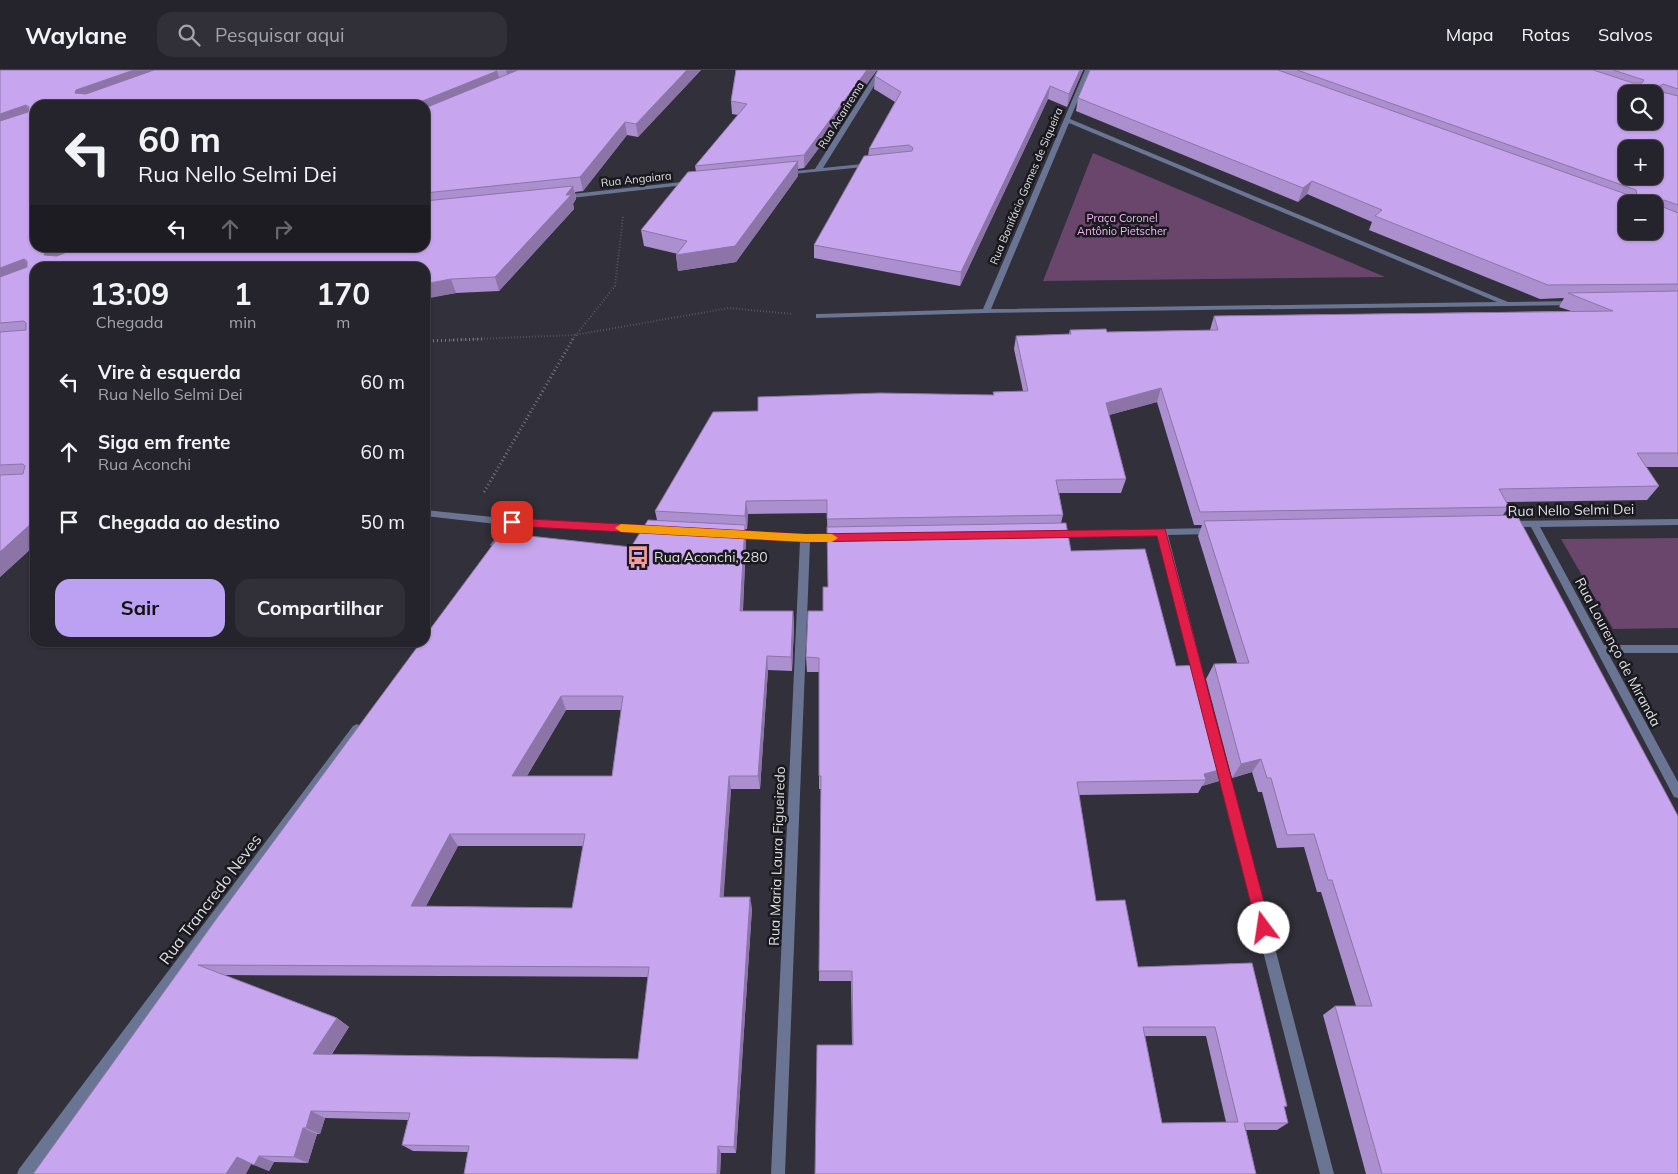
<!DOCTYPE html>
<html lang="pt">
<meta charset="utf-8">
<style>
:root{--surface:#25242c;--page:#313038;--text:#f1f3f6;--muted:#a3a4a9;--line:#424148;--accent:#bca0f2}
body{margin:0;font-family:Mulish,sans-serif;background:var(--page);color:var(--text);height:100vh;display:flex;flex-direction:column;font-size:19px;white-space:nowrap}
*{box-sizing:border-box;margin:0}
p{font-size:16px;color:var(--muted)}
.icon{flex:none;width:28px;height:28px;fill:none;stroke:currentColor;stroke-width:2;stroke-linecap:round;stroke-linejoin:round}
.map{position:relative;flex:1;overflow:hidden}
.sheet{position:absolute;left:30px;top:192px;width:400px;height:385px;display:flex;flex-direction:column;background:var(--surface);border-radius:15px;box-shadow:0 1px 4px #0004,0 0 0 1px var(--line)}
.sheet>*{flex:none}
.top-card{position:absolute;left:30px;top:30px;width:400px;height:152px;border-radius:15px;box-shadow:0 1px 4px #0004,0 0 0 1px var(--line);background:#25242c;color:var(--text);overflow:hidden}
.fabs{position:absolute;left:1618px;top:15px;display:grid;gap:10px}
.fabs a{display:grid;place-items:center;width:45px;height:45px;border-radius:10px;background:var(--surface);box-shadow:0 1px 4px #0004,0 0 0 1px var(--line);font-size:25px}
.pin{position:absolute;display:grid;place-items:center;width:42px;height:42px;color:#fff;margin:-21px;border-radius:10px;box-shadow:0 2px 8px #0006}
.me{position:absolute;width:55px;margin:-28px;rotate:346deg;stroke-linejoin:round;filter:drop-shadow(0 0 4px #0008)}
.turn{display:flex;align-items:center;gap:18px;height:105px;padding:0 25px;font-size:22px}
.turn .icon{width:65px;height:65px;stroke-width:2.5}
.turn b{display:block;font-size:35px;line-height:42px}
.lanes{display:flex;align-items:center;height:48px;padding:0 25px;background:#0003;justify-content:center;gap:25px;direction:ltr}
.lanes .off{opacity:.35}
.eta{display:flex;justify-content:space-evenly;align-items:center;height:85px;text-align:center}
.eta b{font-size:30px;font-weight:700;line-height:35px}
.button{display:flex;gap:10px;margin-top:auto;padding:10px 25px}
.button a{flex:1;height:58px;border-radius:15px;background:var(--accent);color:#111;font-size:20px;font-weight:700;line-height:58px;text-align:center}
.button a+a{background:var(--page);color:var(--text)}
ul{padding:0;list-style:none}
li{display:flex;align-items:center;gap:15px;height:70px;padding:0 25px}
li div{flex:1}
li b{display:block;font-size:19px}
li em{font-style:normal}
header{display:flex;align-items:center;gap:30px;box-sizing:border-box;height:70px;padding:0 25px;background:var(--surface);border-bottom:1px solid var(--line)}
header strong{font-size:24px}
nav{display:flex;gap:28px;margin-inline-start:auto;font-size:18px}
.search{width:350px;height:45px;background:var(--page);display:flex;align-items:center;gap:12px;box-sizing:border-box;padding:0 18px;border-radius:15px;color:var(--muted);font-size:19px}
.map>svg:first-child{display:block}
</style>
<header>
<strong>Waylane</strong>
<div class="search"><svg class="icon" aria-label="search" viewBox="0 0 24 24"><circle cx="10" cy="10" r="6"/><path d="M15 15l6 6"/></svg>Pesquisar aqui</div>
<nav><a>Mapa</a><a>Rotas</a><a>Salvos</a></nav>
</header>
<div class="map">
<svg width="1678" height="1104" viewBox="0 0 1678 1104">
<rect width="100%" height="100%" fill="#31303b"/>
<path fill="#6a466d" d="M 1093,83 L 1385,207 L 1043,211 Z
M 1678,468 L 1678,558 L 1613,559 L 1561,469 Z"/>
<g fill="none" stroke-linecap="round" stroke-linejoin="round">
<path stroke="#777780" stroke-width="2" stroke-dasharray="0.5 2.5" stroke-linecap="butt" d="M 451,270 L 575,265 L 729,238 L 793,244
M 572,270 L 615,216 L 623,146"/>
<path stroke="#777780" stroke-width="3" stroke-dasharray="1 3" stroke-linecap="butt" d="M 425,271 L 483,269
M 484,422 L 573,269"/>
<path fill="#6a7593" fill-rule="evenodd" d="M 878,0 L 884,0 L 823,98 L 872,93 L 875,95 L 874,96 L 783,105 L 783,103 L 785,102 L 815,99 Z
M 1085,0 L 1091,0 L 1070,49 L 1508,232 L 1575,231 L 1579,233 L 1575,235 L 986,243 L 816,248 L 816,244 L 819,244 L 983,239 ZM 1069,53 L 1497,232 L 991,239 Z
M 691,111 L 693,112 L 693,114 L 563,129 L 560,127 L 563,125 Z
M 425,440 L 512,449 L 656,457 L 661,460 L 656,463 L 514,456 L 498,478 L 495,479 L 490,475 L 505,455 L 425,446 Z
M 1678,449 L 1678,455 L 1540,457 L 1604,575 L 1678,575 L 1678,583 L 1608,583 L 1678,712 L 1678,728 L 1674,727 L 1531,457 L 1510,457 L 1505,454 L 1510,451 Z
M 1213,458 L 1218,461 L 1213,464 L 1168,465 L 1204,606 L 1203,609 L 1199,610 L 1195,609 L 1194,606 L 1158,466 L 1055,467 L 1050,464 L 1055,461 Z
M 733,461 L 805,464 L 841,464 L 846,468 L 841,472 L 810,472 L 785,1104 L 771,1104 L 800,471 L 733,467 L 728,464 Z
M 357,654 L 361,656 L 362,659 L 361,662 L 33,1104 L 17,1104 L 19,1099 L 353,656 Z
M 1220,685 L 1224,687 L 1226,690 L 1334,1104 L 1320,1104 L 1214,690 L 1216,687 Z"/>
</g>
<path fill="#ac8fce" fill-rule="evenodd" d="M 0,0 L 701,0 L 638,67 L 627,65 L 583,121 L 575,122 L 576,129 L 573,134 L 574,139 L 499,221 L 456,223 L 425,228 L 425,198 L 35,198 L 35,475 L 0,507 ZM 425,35 L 425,178 L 35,178 Z
M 736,0 L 877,0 L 804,98 L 798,99 L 798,106 L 736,192 L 678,201 L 676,185 L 678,184 L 644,176 L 641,160 L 696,101 L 695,96 L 738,45 L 732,44 L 731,31 Z
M 878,0 L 1083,0 L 1067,37 L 1048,29 L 960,216 L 814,188 L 814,175 L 868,86 L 869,79 L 895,32 L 874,19 L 875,6 Z
M 1090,0 L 1678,0 L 1678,397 L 1646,397 L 1659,416 L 1647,430 L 1507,432 L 1509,437 L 1503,445 L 1678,1104 L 1366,1104 L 1323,945 L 1335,936 L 1356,936 L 1321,822 L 1317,822 L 1304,777 L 1277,778 L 1262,722 L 1258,722 L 1252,702 L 1232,708 L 1206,609 L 1214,594 L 1237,593 L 1198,466 L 1202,455 L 1194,455 L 1157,332 L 1109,345 L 1126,409 L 1121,423 L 1059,423 L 1063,445 L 1061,453 L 1071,481 L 1176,596 L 1219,711 L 1202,716 L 1198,723 L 1079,725 L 1096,831 L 1138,897 L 1252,893 L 1287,1036 L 1284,1038 L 1288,1053 L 1277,1060 L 1246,1060 L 1256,1104 L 852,975 L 851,911 L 819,911 L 821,719 L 819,719 L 819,602 L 807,602 L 806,587 L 823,541 L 828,517 L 827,443 L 748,444 L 747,459 L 745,459 L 746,470 L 743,541 L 793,541 L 794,556 L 792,601 L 768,600 L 760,719 L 731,719 L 723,827 L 752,838 L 736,1083 L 721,1083 L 720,1104 L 464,1104 L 468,1082 L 413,1081 L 402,1075 L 408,1050 L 325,1048 L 320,1064 L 317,1064 L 308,1093 L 274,1092 L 269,1101 L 252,1094 L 33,1104 L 217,848 L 631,477 L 657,450 L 655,441 L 758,341 L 993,325 L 993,322 L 1023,321 L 1014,279 L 1016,266 L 1069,264 L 1070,260 L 1107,262 L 1210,260 L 1214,246 L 1571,241 L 1559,237 L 1564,228 L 1540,229 L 1369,160 L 1372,152 L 1307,124 L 1298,132 L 1076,41 L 1078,28 ZM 566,640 L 621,640 L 612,706 L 527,706 ZM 458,776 L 583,776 L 572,838 L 426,836 ZM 224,905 L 648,907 L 638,989 L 332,984 L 349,957 L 337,948 ZM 1145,966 L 1206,966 L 1226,1052 L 1162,1053 Z"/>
<path fill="#8c74a7" d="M 134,0 L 178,0 L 83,33 L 75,23 L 76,20 Z
M 506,0 L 536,0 L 509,11 Z
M 687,0 L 701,0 L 638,67 L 636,54 Z
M 867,0 L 877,0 L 804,98 L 804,85 Z
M 1080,0 L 1083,0 L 1067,37 L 1069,24 Z
M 497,1 L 501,14 L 425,45 L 425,35 L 419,35 L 420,32 Z
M 1050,16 L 1048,29 L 960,216 L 961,202 Z
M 26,35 L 34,48 L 0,60 L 0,44 Z
M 625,52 L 627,65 L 583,121 L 580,107 Z
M 798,91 L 798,106 L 736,192 L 678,201 L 676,185 Z
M 1312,111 L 1307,124 L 1298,132 L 1303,118 Z
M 573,116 L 576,129 L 573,134 L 574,139 L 499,221 L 495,207 Z
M 56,178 L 98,178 L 54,198 L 44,185 L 45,182 Z
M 24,189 L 34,203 L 0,216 L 0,198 Z
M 451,209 L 456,223 L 430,228 L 425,214 Z
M 1161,318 L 1157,332 L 1102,347 L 1106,333 Z
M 35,416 L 35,431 L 29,425 Z
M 746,431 L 748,444 L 747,459 L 745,446 Z
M 35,450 L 35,475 L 0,507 L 0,482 Z
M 745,455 L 746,470 L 742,556 L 740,541 Z
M 793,541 L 794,556 L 792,601 L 791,587 Z
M 767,586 L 768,600 L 760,719 L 758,706 Z
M 561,626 L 566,640 L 519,719 L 512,706 Z
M 1261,689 L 1252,702 L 1232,708 L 1241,694 Z
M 1227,698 L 1219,711 L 1202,716 L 1206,710 L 1204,704 Z
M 729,706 L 731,719 L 723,838 L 720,827 Z
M 450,764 L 458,776 L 420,847 L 411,836 Z
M 750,827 L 752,838 L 736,1083 L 734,1077 Z
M 337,948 L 349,957 L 326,992 L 313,984 Z
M 311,1041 L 325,1048 L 320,1064 L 306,1058 Z
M 303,1058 L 317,1064 L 308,1093 L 294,1087 Z
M 718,1076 L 721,1083 L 720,1104 L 717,1104 Z
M 259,1086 L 274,1092 L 269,1101 L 254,1095 Z
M 237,1087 L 252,1093 L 246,1104 L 226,1104 Z"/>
<path fill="#c8a6ef" stroke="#8c74a7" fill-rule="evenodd" d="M 0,0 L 134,0 L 76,20 L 75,23 L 86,24 L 154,0 L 496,0 L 497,1 L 420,32 L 419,35 L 35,35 L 35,178 L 56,178 L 45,182 L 44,185 L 57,186 L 76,178 L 425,178 L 425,131 L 573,116 L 566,125 L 571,125 L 495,207 L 451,209 L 425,214 L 425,198 L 35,198 L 35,416 L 29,425 L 35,425 L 35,450 L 0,482 L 0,405 L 23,404 L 25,396 L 23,394 L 0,395 L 0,262 L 26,260 L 26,253 L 24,251 L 0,253 L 0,207 L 27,197 L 27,191 L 24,189 L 0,198 L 0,51 L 28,42 L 29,37 L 26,35 L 0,44 Z
M 518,0 L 687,0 L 636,54 L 625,52 L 580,107 L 425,123 L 425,38 Z
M 736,0 L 867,0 L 804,85 L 695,96 L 747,34 L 731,31 Z
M 878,0 L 1080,0 L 1069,24 L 1050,16 L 961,202 L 814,175 L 864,86 L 912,81 L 913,78 L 909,75 L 869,79 L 901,22 L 875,6 Z
M 1090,0 L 1278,0 L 1634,127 L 1637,125 L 1636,120 L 1297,0 L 1593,0 L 1633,13 L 1642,13 L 1644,10 L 1613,0 L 1678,0 L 1678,19 L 1663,14 L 1660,16 L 1662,22 L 1678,26 L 1678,135 L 1664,130 L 1661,131 L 1663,137 L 1678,143 L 1678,214 L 1548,215 L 1375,146 L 1382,140 L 1312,111 L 1303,118 L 1078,28 ZM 1626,24 L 1654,24 L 1654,51 L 1626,51 ZM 1626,79 L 1654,79 L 1654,106 L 1626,106 ZM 1626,134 L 1654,134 L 1654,161 L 1626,161 Z
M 798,91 L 735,176 L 676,185 L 687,171 L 641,160 L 688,102 Z
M 1678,221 L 1678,383 L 1637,383 L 1659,416 L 1499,419 L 1509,437 L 1200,442 L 1161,318 L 1106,333 L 1126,409 L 1056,410 L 1063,445 L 827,449 L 827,430 L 746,431 L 745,446 L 655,441 L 713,342 L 758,341 L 758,327 L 880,323 L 994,325 L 993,322 L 1028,321 L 1016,266 L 1071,264 L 1070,260 L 1106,259 L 1107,262 L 1218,260 L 1214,246 L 1613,241 L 1568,223 Z
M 1517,445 L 1678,746 L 1678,1104 L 1382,1104 L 1335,936 L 1372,936 L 1332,810 L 1328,810 L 1314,764 L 1287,765 L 1271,708 L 1267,708 L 1261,689 L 1241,694 L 1214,594 L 1249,593 L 1204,451 Z
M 648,450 L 745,455 L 740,541 L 793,541 L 791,587 L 767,586 L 758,706 L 729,706 L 720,827 L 750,827 L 734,1077 L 718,1076 L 717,1104 L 464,1104 L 469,1076 L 402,1075 L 410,1043 L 311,1041 L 306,1058 L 303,1058 L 294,1087 L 259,1086 L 254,1095 L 237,1087 L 226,1104 L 33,1104 L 217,848 L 421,572 L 425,572 L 425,566 L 500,465 L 511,464 L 631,477 ZM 561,626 L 623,626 L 612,706 L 512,706 ZM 450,764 L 585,764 L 572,838 L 411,836 ZM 198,895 L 649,897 L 638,989 L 313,984 L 337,948 Z
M 1066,453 L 1071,481 L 1145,479 L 1176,596 L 1200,595 L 1227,698 L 1204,704 L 1206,710 L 1077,712 L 1096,831 L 1125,830 L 1138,897 L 1252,893 L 1287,1036 L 1284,1036 L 1288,1053 L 1244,1053 L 1256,1104 L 815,1104 L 817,975 L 853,975 L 852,901 L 819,901 L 821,706 L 819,706 L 819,588 L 806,587 L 808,541 L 823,541 L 823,517 L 828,517 L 827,457 ZM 1143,957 L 1215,957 L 1238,1052 L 1162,1053 Z"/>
<path fill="#e11d48" stroke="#92132f" d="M 512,448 L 805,464 L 1165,459 L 1271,858 L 1269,863 L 1264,865 L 1259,863 L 1257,858 L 1157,466 L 805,472 L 512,456 L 507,452 Z"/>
<path fill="#f59e0b" d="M 621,454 L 805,464 L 832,464 L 838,468 L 832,472 L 805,472 L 621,462 L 615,458 Z"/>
<defs>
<symbol id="bus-bare" viewBox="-9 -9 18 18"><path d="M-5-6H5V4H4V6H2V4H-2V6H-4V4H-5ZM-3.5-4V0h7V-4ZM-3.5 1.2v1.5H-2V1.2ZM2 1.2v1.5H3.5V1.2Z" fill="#f59b9e" stroke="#19191e" stroke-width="2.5" paint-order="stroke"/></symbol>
</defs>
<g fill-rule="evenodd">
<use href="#bus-bare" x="622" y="471" width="32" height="32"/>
</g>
<g text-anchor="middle" stroke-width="5" stroke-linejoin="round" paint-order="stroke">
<g font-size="11" fill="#dfdfe6" stroke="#19191e">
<text transform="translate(841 45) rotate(-58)" y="4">Rua Acarirema</text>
<text transform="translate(636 109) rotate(-6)" y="4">Rua Angaiara</text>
<text transform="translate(1026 116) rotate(-67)" y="4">Rua Bonifácio Gomes de Siqueira</text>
</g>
<g font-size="11" fill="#f3b6f9" stroke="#19191e">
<text x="1122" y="152">Praça Coronel<tspan x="1122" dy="13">Antônio Pietscher</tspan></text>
</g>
<g font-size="14" fill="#dfdfe6" stroke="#19191e">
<text transform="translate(1571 440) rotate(-1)" y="5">Rua Nello Selmi Dei</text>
<text transform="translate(1618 582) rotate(62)" y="5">Rua Lourenço de Miranda</text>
<text transform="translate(777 786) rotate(-88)" y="5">Rua Maria Laura Figueiredo</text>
</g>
<g font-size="14" fill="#dfdfe6" stroke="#19191e" text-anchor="start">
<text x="654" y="492">Rua Aconchi, 280</text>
</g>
<g font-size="16" fill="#dfdfe6" stroke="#19191e">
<text transform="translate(210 829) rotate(-53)" y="6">Rua Trancredo Neves</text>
</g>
</g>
</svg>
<div class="fabs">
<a><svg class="icon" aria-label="search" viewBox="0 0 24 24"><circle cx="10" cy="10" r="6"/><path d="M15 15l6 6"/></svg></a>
<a>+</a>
<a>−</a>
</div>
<div class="pin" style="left:512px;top:452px;background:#d93025"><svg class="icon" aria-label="arrive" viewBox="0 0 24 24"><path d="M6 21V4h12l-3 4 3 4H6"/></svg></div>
<svg class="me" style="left:1264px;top:858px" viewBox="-20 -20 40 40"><circle r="19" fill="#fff"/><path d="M0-13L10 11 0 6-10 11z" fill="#e11d48"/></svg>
<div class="top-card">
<div class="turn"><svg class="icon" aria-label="left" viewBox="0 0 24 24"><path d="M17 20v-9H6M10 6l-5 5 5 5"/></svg><div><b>60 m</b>Rua Nello Selmi Dei</div></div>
<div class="lanes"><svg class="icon" aria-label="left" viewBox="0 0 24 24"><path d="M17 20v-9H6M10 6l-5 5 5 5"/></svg><svg class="icon off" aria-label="ahead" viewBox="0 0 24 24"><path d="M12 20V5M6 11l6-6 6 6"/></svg><svg class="icon off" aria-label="right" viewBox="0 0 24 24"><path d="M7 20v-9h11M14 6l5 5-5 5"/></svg></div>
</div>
<section class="sheet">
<div class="eta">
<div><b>13:09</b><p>Chegada</p></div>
<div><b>1</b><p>min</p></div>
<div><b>170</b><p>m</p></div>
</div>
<ul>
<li><svg class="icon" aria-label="left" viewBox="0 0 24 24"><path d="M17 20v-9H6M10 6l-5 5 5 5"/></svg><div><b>Vire à esquerda</b><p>Rua Nello Selmi Dei</p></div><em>60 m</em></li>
<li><svg class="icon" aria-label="ahead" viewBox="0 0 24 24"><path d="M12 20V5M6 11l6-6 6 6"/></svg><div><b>Siga em frente</b><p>Rua Aconchi</p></div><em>60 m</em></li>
<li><svg class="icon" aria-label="arrive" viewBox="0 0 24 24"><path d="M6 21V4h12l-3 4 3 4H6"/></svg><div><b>Chegada ao destino</b></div><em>50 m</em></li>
</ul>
<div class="button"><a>Sair</a><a>Compartilhar</a></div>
</section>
</div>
